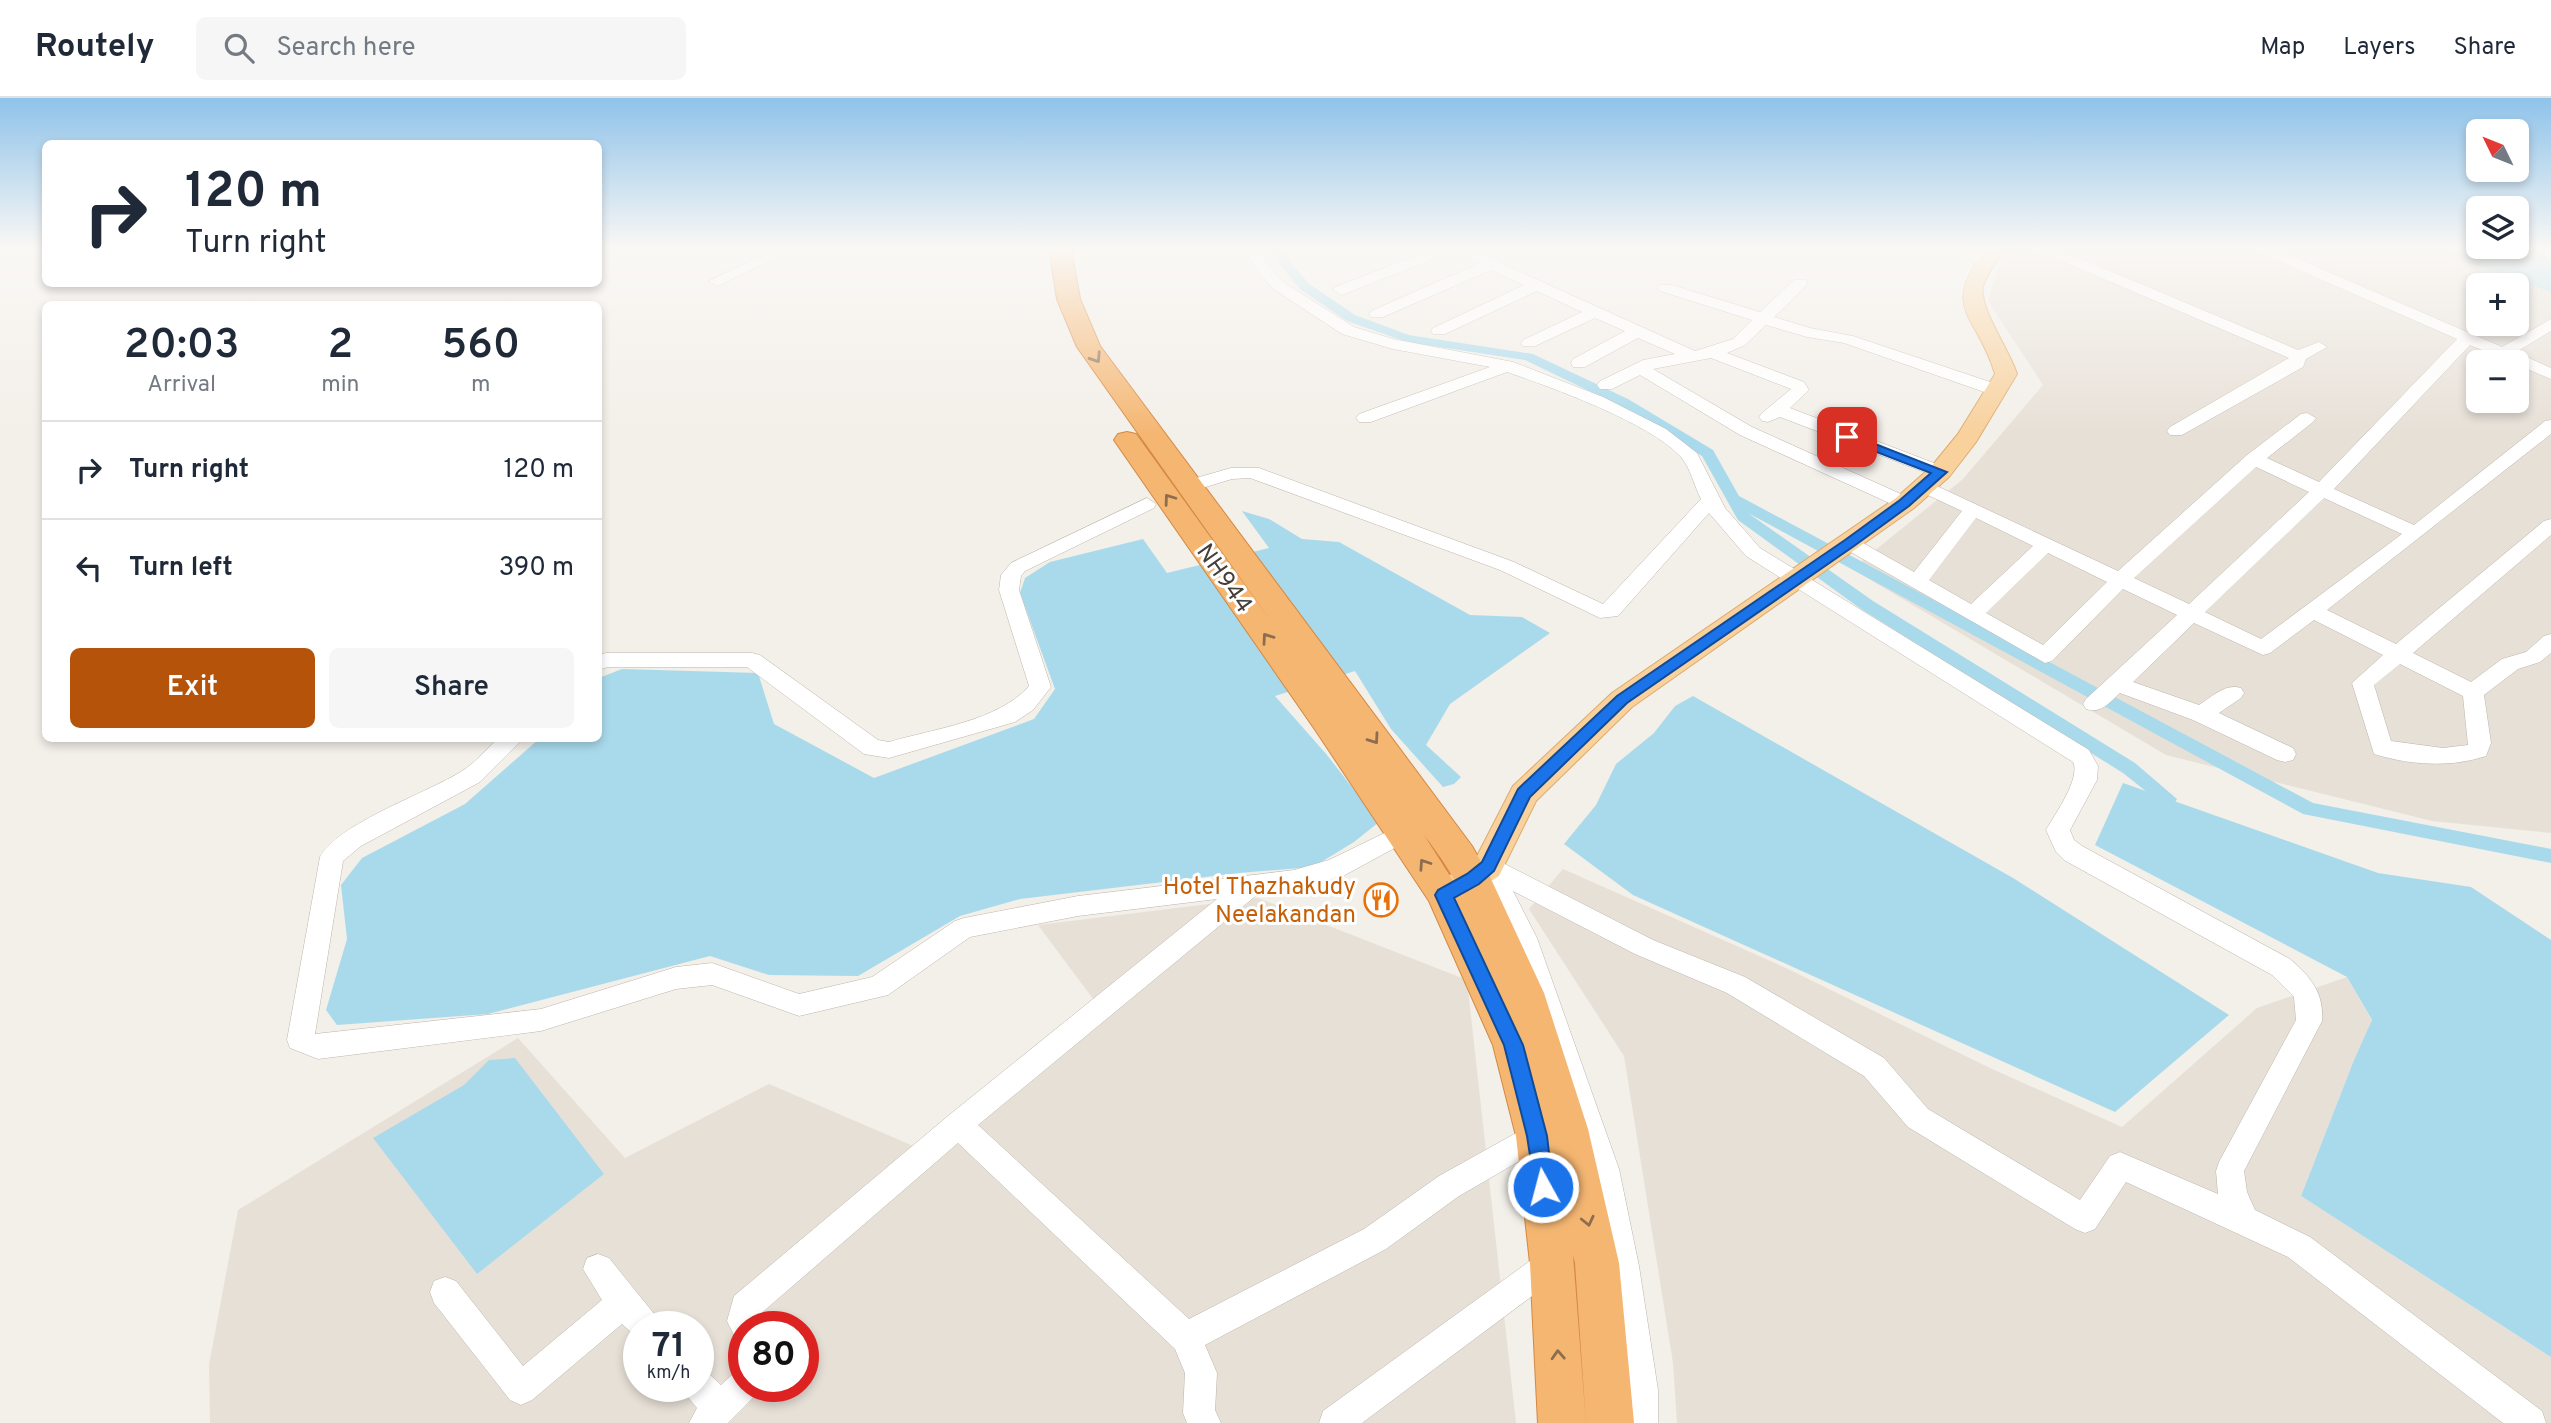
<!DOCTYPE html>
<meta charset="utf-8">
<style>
:root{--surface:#fff;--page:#f6f6f7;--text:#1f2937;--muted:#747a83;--line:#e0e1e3;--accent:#b45309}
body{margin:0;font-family:Overpass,sans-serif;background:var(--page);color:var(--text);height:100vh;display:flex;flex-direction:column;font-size:26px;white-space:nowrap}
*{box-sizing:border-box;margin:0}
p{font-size:23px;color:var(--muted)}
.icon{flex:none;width:38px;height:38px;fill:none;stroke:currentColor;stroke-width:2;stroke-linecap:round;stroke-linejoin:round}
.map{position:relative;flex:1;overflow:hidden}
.panel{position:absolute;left:42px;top:203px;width:560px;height:441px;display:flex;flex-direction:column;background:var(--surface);border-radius:10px;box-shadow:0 4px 10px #0003}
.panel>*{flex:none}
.banner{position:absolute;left:42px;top:42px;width:560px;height:147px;border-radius:10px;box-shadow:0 4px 10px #0003;background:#fff;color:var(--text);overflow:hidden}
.needle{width:46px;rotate:313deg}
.buttons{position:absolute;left:2466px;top:21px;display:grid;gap:14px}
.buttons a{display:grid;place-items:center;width:63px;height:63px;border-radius:10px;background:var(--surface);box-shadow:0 4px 10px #0003;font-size:35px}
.speed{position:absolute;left:623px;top:1213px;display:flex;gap:14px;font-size:35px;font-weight:700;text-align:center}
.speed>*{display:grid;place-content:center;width:91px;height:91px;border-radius:50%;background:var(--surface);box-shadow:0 4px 10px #0003;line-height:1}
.speed small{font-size:18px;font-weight:400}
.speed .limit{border:10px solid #d22;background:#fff;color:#111}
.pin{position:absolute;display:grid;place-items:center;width:60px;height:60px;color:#fff;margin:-30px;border-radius:14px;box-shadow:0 4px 10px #0006}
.me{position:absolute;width:77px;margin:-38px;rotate:353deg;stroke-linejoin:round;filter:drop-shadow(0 0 5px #0008)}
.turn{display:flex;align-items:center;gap:24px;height:147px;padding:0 28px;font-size:32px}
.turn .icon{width:91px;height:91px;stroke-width:2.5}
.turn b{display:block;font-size:49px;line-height:60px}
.eta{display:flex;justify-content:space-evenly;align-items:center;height:119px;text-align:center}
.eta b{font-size:42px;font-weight:600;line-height:49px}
.cta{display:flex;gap:14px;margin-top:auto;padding:14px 28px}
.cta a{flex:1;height:80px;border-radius:10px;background:var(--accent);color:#fff;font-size:28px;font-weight:600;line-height:80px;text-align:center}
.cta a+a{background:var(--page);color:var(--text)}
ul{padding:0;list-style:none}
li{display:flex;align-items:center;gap:21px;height:98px;padding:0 28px;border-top:2px solid var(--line)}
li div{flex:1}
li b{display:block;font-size:26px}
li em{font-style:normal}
header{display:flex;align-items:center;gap:42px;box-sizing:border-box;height:98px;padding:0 35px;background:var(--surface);border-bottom:2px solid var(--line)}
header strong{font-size:33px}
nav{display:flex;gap:38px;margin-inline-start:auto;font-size:24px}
.search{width:490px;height:63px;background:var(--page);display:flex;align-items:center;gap:18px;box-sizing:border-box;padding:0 24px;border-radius:10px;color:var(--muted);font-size:26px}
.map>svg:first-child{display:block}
</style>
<header>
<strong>Routely</strong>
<div class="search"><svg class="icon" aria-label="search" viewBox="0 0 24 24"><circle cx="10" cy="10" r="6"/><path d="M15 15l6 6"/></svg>Search here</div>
<nav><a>Map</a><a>Layers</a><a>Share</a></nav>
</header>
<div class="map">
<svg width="2551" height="1325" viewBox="0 0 2551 1325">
<rect width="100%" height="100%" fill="#f3efe9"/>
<path fill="#e7e0d7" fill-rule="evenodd" d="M 2013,150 L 2551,150 L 2551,735 L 2432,723 L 2166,657 L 1852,471 L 1963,381 L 2043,287 L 1988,203 L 1998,171 ZM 2478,187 L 2516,187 L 2516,226 L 2478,226 ZM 2478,264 L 2516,264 L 2516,303 L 2478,303 Z
M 1563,771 L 1786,870 L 1990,970 L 2122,1029 L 2257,910 L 2347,879 L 2372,923 L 2354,962 L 2301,1098 L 2551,1259 L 2551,1325 L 1677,1325 L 1673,1265 L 1624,958 L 1529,811 Z
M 1258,800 L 1467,882 L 1516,1325 L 210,1325 L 209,1267 L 238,1112 L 518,940 L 625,1060 L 769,986 L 932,1056 L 1105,917 L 1038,827 ZM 639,1228 L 698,1228 L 698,1288 L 639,1288 ZM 744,1228 L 803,1228 L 803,1288 L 744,1288 Z"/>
<path fill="#a9daec" d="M 2428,150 L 2526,150 L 2551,159 L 2551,194 Z
M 1242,413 L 1269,421 L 1302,441 L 1339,444 L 1470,517 L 1522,519 L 1550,535 L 1450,606 L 1426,647 L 1461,679 L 1454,686 L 1443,689 L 1391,631 L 1355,573 L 1275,598 L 1327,657 L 1379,724 L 1354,744 L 1313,769 L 1239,775 L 1020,801 L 960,818 L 858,878 L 769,877 L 710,858 L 488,916 L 337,927 L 326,912 L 347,841 L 341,787 L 362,760 L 465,706 L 539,641 L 598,640 L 599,580 L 622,571 L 758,575 L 774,626 L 874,680 L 1034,621 L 1055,591 L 1020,495 L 1025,480 L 1050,464 L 1143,441 L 1167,475 L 1269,450 Z
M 1693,598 L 2013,780 L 2229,917 L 2115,1014 L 1633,797 L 1564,746 L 1596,707 L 1616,666 L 1654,635 L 1675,608 Z
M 2123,685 L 2378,775 L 2471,789 L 2551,842 L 2551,1259 L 2301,1098 L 2354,962 L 2372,922 L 2347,879 L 2095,747 Z
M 515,960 L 604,1076 L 477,1176 L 373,1040 L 464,987 L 489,962 Z"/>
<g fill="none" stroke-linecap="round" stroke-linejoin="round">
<path fill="#a9daec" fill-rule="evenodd" d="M 1273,150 L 1285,150 L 1290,163 L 1308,185 L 1355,217 L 1409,237 L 1533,256 L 1628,301 L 1713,352 L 1739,398 L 2313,705 L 2551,751 L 2551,765 L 2303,716 L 1748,415 L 1873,503 L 2135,665 L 2177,701 L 2174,706 L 2162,706 L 2123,675 L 1861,511 L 1738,422 L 1702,358 L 1618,307 L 1525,262 L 1407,244 L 1347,223 L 1300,191 L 1278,164 Z"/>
<defs>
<path id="minor" d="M 777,150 L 797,150 L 722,186 L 717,188 L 709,183 Z
M 1245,150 L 1260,150 L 1268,167 L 1283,184 L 1354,229 L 1393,241 L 1513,264 L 1603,299 L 1666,331 L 1697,355 L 1725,410 L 1760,450 L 2089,652 L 2098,668 L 2097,682 L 2070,732 L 2074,742 L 2082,748 L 2290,861 C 2311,879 2324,895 2322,923 L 2244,1073 L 2247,1094 L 2255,1112 L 2310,1139 L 2542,1313 L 2546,1325 L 2503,1325 L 2288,1159 L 2126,1084 L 2095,1131 L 2085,1135 L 2075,1131 L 1908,1029 L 1864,978 L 1727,895 L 1635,856 L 1513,793 L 1537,840 L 1619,1071 L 1639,1168 L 1658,1292 L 1658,1325 L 1626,1325 L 1626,1292 L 1609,1168 L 1591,1071 L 1511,840 L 1476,769 L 1479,762 L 1488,759 L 1497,762 L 1653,842 L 1745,879 L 1884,960 L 1928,1011 L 2080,1102 L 2110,1058 L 2120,1054 L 2218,1096 L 2216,1073 L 2219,1064 L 2296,922 L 2294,899 L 2272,877 L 2064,762 L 2056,754 L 2046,732 C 2055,716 2081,680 2073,664 L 1746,458 L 1709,415 L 1618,518 L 1600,520 L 1500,472 L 1250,380 L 1232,381 L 1189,394 L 1182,392 L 1180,388 L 1182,384 L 1231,370 L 1259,370 L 1514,464 L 1603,506 L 1701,401 C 1694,388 1691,370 1680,358 C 1650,325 1551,289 1507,274 L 1371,324 L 1359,324 L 1356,320 L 1359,316 L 1490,269 L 1393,251 L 1342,236 L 1272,190 L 1253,167 Z
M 1436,150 L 1457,150 L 1454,153 L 1347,195 L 1341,197 L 1333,192 L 1335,189 Z
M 1459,150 L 1477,150 L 1496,163 L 1695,253 L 1733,241 L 1752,222 L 1660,193 L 1658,190 L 1660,187 L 1672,187 L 1760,214 L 1794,182 L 1806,182 L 1808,185 L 1806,188 L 1774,219 L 1810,230 L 1853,238 L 2002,288 L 2005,292 L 1996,297 L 1990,296 L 1844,245 L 1807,239 L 1766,227 L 1745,247 L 1727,255 L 1804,284 L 1809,292 L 1790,310 L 1947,370 L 1949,374 L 1940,380 L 1780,319 L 1768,324 L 1762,323 L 1759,319 L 1762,315 L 1791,291 L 1711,260 L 1653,271 L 1752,329 L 1912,401 L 1914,405 L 1912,409 L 1898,409 L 1740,337 L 1640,277 L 1612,291 L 1600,291 L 1597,287 L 1600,283 L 1643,262 L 1675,256 L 1638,240 L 1585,269 L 1573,269 L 1571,265 L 1573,261 L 1625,233 L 1595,220 L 1535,248 L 1523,248 L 1521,245 L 1523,242 L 1582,214 L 1537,193 L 1445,236 L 1433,236 L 1431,233 L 1433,230 L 1524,187 L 1491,172 L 1383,219 L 1371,219 L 1369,216 L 1371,213 L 1480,165 Z
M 1937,150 L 1960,150 L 1990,159 L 1993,162 L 1985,167 L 1940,153 Z
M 2029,150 L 2050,150 L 2079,160 L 2298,252 L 2319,244 L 2327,249 L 2306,261 L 2303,269 L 2182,337 L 2170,337 L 2167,333 L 2170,329 L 2289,260 L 2069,166 L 2031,153 Z
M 2254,150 L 2273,150 L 2502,249 L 2551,221 L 2551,233 L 2516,254 L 2551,270 L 2551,281 L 2470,247 L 2334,391 L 2414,427 L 2545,323 L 2551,322 L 2551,336 L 2327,512 L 2396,546 L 2544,423 L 2551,421 L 2551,437 L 2413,555 L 2471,584 L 2502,561 L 2526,554 L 2544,538 L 2551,536 L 2551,555 L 2540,564 L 2518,571 L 2484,597 L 2491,645 L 2486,658 C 2450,670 2410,667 2374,656 L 2352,585 L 2383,557 L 2314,522 L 2270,555 L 2263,557 L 2194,525 L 2133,584 L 2199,607 C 2212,599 2225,585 2241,590 L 2244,595 L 2241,600 L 2219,615 L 2293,650 L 2296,656 L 2293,662 L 2285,664 L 2277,662 L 2193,622 L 2120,595 C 2109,605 2101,616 2086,611 L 2083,606 L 2086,601 L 2177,517 L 2123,491 L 2052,563 L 2045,565 L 1842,449 L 1839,445 L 1842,441 L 1856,441 L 1914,474 L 1962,413 L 1917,392 L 1915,388 L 1924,382 L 2118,473 L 2247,357 L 2301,316 L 2307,315 L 2316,320 L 2313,324 L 2267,360 L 2319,384 L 2457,241 L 2256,153 ZM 2256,369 L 2309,394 L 2189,506 L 2134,480 ZM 2324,400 L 2402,436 L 2261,541 L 2205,514 ZM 1976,420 L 2033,448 L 1971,506 L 1929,482 ZM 2048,455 L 2107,484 L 2043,547 L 1986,515 ZM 2400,566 L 2463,598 L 2468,647 L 2443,650 L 2391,643 L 2374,587 Z
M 2527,150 L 2551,151 L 2551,161 Z
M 1147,400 L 1156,406 L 1154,410 L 1025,473 L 1021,478 L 1019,492 L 1051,589 L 1033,612 L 1015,624 L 889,660 L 864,656 L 747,569 L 608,569 L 598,572 L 598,557 L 606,555 L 752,555 L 760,557 L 878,642 L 889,644 C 933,631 999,623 1029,588 L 999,492 L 1001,477 L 1011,465 Z
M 498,640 L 524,640 L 480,684 L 361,748 L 343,763 L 315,936 L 541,911 L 676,869 L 712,865 L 799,896 L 872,879 L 955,823 L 964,820 L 1078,798 L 1294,772 L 1329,762 L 1403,726 L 1411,729 L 1415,735 L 1411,741 L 1345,777 L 1294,792 L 1258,796 L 978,1027 L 1189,1221 L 1364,1131 L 1439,1078 L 1527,1029 L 1537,1025 L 1547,1029 L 1551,1038 L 1547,1047 L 1459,1098 L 1386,1151 L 1205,1247 L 1217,1275 L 1215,1312 L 1221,1325 L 1187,1325 L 1183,1315 L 1185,1275 L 1175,1251 L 958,1045 L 759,1217 L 761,1228 L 744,1228 L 744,1243 L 735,1239 L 727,1223 L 734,1198 L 948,1018 L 1217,801 L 1078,818 L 970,839 L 888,897 L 799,918 L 712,887 L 676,891 L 541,933 L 318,961 L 290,950 L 287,942 L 320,759 C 338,725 428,695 462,673 C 475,665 487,651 498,640 Z
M 1552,1150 L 1563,1155 L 1567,1165 L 1563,1175 L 1362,1325 L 1319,1325 L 1323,1313 L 1541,1155 Z
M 598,1156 L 609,1160 L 655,1217 L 659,1228 L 639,1228 L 639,1241 L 622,1226 L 532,1302 L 521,1307 L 510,1302 L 434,1205 L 430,1194 L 434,1183 L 445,1179 L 456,1183 L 523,1268 L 602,1202 L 583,1171 L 587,1160 Z
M 698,1271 L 709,1276 L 721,1287 L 733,1276 L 744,1271 L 744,1288 L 760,1288 L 755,1298 L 728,1325 L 689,1325 L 697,1310 L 687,1298 L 682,1288 L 698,1288 Z"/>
<path id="major" d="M 1986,150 L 2006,150 C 1998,162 1987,174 1983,189 C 1979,210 2009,251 2017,276 L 1976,344 L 1949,379 L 1914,410 L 1632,609 L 1536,703 L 1499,778 L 1455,806 L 1444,810 L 1433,806 L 1428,797 L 1433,788 L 1476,760 L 1513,688 L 1612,595 L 1896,400 L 1931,369 L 1958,336 L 1995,276 C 1977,214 1939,214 1986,150 Z"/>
<path id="highway" d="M 1049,150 L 1071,150 L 1080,201 L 1100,248 L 1472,748 L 1491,781 L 1544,895 L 1588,1031 L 1619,1165 L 1634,1325 L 1586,1325 L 1575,1165 L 1573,1157 L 1586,1325 L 1538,1325 L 1530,1165 L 1516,1038 L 1493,947 L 1429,803 L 1316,633 L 1114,342 L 1118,336 L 1127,334 L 1136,336 L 1273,526 L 1077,249 L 1057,201 ZM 1424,737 C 1440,758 1453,777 1464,800 Z"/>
</defs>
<use href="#minor" stroke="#beb5ac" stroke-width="1"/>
<use href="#major" stroke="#ddab6d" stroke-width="2"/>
<use href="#highway" stroke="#d48942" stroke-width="2"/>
<use href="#minor" fill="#fff" fill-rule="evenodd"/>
<use href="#major" fill="#f8d19d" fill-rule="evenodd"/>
<use href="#highway" fill="#f5b672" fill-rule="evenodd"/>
</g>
<defs><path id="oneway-chevron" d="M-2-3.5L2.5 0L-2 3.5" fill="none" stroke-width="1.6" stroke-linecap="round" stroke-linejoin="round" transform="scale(1.75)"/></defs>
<g stroke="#8c6e4f">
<use href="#oneway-chevron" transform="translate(1096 260) rotate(57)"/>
<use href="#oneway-chevron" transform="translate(1169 401) rotate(-126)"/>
<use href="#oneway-chevron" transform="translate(1267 540) rotate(-125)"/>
<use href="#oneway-chevron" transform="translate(1374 641) rotate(55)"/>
<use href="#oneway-chevron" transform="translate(1424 766) rotate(-124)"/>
<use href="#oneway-chevron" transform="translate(1588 1123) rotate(77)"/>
<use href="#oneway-chevron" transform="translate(1558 1257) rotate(-93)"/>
</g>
<linearGradient id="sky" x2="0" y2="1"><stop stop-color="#8fc3ea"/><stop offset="0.45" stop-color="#faf8f5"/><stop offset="1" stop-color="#faf8f5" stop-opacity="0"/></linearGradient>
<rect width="2551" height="335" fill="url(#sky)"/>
<path fill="#1a73e8" stroke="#114b97" stroke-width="2" d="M 1847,335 L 1947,374 L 1909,408 L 1854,448 L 1627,605 L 1530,699 L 1494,773 L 1479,786 L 1454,800 L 1523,947 L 1547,1038 L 1553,1089 L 1550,1096 L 1543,1098 L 1536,1096 L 1527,1038 L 1504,947 L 1435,797 L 1438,792 L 1467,776 L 1482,764 L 1518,691 L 1617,598 L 1845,442 L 1900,402 L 1931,375 L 1843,341 L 1841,339 Z"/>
<defs>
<symbol id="restaurant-ring" viewBox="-11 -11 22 22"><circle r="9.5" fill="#fff" stroke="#e8710a" stroke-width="1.5"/><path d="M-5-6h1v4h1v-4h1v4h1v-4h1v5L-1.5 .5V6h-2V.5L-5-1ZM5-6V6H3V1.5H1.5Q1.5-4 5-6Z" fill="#e8710a"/></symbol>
</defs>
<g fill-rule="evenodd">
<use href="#restaurant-ring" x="1362" y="783" width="38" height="38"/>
</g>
<g text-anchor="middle" stroke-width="6" stroke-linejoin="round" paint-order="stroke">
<g font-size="24" fill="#463e38" stroke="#fff">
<text transform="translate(1225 480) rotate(55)" y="8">NH944</text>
</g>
<g font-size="24" fill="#c56008" stroke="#fff" text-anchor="end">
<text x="1356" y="796">Hotel Thazhakudy<tspan x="1356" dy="28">Neelakandan</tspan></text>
</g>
</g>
</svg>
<div class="buttons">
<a><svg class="needle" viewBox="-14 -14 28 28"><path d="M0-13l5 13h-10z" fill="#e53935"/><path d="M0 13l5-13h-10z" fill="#747a83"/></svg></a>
<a><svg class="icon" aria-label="layers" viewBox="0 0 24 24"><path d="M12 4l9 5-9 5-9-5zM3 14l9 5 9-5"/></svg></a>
<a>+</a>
<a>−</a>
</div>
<div class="speed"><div>71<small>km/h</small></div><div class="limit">80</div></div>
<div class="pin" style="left:1847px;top:339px;background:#d93025"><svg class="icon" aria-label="arrive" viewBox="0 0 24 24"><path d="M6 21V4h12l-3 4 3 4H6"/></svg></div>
<svg class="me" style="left:1543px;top:1089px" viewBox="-20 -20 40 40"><circle r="17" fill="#1a73e8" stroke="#fff" stroke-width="3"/><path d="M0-11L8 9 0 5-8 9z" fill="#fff"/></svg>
<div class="banner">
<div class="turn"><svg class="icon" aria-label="right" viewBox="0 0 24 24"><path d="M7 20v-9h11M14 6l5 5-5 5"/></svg><div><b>120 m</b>Turn right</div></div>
</div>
<section class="panel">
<div class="eta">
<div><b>20:03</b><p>Arrival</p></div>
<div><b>2</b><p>min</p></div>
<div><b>560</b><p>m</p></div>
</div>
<ul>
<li><svg class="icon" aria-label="right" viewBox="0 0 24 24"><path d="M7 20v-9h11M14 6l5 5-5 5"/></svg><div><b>Turn right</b></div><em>120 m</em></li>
<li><svg class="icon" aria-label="left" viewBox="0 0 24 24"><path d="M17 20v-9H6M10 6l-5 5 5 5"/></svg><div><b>Turn left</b></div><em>390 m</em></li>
</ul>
<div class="cta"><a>Exit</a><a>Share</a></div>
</section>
</div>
